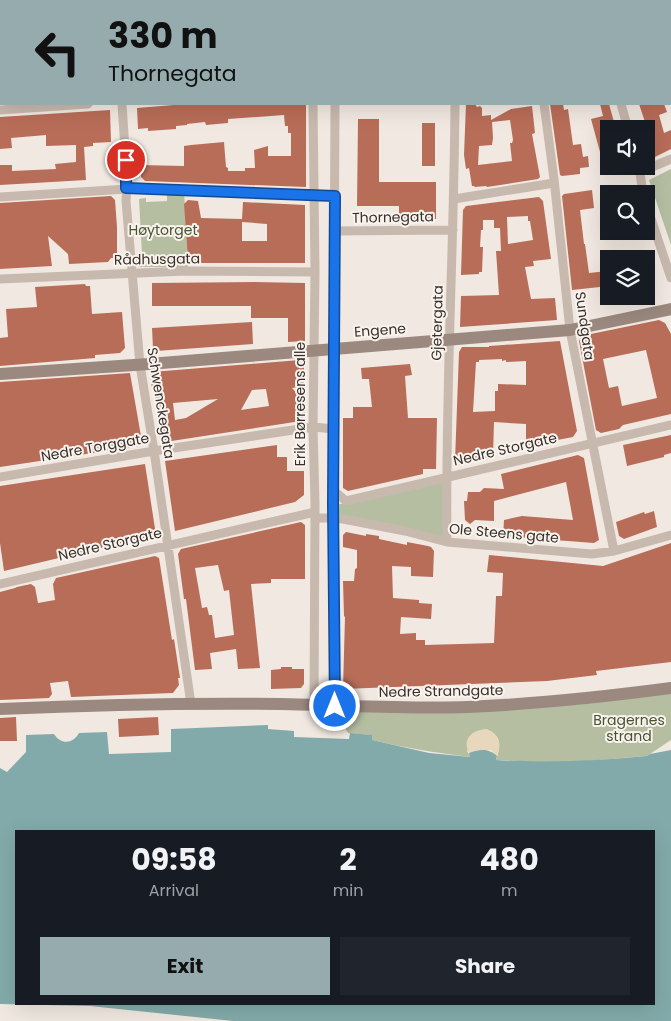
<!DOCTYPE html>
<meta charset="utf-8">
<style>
:root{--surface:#171b24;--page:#20242c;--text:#f1f3f6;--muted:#9ea1a6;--accent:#96abad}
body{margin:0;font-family:Poppins,sans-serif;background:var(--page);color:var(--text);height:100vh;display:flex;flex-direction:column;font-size:19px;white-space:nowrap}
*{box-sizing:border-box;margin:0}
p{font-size:16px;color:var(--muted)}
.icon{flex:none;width:28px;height:28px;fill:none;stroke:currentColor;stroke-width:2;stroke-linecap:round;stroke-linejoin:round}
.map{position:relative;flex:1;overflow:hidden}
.sheet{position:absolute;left:15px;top:830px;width:640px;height:175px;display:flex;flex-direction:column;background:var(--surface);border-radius:0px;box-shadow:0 5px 20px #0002}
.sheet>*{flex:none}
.top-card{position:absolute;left:0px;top:0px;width:671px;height:105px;box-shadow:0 5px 20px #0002;background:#96abad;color:#111;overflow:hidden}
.tools{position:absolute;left:600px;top:120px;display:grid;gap:10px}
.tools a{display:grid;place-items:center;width:55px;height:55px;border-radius:0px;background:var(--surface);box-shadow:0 5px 20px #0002;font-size:25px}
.pin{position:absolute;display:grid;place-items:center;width:42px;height:42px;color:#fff;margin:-21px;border:2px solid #fff;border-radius:50%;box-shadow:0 1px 5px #0007}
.me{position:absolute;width:55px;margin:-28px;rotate:0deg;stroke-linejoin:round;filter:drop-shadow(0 0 4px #0008)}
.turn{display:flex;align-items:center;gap:18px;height:105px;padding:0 25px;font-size:22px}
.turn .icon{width:65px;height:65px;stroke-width:2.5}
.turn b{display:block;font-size:35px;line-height:42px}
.eta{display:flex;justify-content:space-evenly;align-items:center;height:85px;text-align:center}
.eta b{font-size:30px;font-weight:700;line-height:35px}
.cta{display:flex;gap:10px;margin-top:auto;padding:10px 25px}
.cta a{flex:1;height:58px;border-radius:0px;background:var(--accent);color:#111;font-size:20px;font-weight:700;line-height:58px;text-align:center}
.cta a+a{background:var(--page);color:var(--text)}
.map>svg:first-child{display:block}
</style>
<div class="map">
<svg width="671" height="1021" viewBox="0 0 671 1021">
<rect width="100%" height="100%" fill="#f1e9e1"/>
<path fill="#b6bea2" d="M 671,169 L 671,245 L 649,180 Z
M 184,190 L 188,267 L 139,267 L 135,264 L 135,256 L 142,255 L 139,199 L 146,198 L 146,202 L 167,201 L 167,191 Z
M 446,477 L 447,542 L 334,518 L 333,503 L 341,504 Z
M 671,693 L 671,740 L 647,756 L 574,762 L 541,762 L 496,760 C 501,746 502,735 486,729 L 467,751 L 471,757 C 437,753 405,748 372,740 L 371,735 L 348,733 L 346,730 L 347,711 Z"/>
<path fill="#e7d7bc" d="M 486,729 C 499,734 502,743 497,756 L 491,750 L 475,750 L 469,753 C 462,739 472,730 486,729 Z"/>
<path fill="#83aaaa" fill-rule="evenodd" d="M 268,725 L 268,729 L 294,731 L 294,737 L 349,739 L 350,733 L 372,735 L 372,740 L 429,753 L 470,757 L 469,753 C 479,749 489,748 497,756 L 496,760 C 547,763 596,761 647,756 L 650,754 L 671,750 L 671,1021 L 233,1021 L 90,1006 L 0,1004 L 0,768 L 7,772 L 26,752 L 26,735 L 54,734 C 61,745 73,744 79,733 L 107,732 L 109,754 L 171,752 L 171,729 ZM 16,831 L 654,831 L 654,1004 L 16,1004 Z"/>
<path fill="#b86d58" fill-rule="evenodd" d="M 186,104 L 306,104 L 306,187 L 145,181 L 141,177 L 140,165 L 184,166 L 184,146 L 191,145 L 224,142 L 226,167 L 228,168 L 228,171 L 245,171 L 245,168 L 255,168 L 254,150 L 268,146 L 268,156 L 291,156 L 291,133 L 288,133 L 288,126 L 285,126 L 284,115 L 228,119 L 228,123 L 206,125 L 205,122 L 187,124 L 187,125 L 176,126 L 176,129 L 148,131 L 148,128 L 138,129 L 137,108 Z
M 466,104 L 475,104 L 477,107 L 480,106 L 482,108 L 482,116 L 491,115 L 491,120 L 511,109 L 532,106 L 535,133 L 532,134 L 540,177 L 538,179 L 487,187 L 486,186 L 475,187 L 474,186 L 472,186 L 469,168 L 466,169 L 464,155 ZM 510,120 L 513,140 L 512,143 L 510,143 L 512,161 L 478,165 L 479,146 L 492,145 L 493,138 L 492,122 Z
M 550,104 L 563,104 L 564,110 L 568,109 L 573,145 L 581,144 L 583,157 L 588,156 L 589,167 L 580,168 L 580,174 L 562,176 L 560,175 Z
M 600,104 L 609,104 L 616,129 L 609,129 L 609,173 L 606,174 L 591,119 L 603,116 Z
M 639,104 L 664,104 L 667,112 L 659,115 L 664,133 L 671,130 L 671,149 L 651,159 L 646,157 L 646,125 Z
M 110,110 L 111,142 L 93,143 L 93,146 L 84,147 L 86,180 L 0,185 L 0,165 L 12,165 L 12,171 L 56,169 L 55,164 L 76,162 L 76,145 L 46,146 L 46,135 L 11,138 L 12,148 L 0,149 L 0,117 Z
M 358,119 L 379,119 L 379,182 L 436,182 L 436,219 L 399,219 L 399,206 L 357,206 Z
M 422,123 L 435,123 L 435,166 L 422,166 Z
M 592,190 L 594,208 L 580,210 L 584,244 L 585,244 L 589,273 L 608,271 L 609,286 L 572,290 L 562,196 L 564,194 Z
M 111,196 L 115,200 L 117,227 L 117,254 L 114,258 L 111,258 L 108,262 L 69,264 L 68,254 L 48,236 L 52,266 L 0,269 L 0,203 Z
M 539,197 L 543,201 L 551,259 L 533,261 L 534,266 L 525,267 L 531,299 L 555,298 L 557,320 L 460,327 L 461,296 L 499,295 L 496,251 L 501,251 L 500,228 L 494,228 L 494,220 L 483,220 L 483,230 L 481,230 L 480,247 L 483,247 L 482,272 L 479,272 L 479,274 L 461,275 L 463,210 L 466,206 ZM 528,216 L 528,221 L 530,221 L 533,240 L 508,244 L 507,217 Z
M 188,200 L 198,201 L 201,218 L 242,219 L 243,202 L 305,205 L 305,263 L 191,263 L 188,260 L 184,204 ZM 242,222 L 267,224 L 267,241 L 242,241 Z
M 255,282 L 305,283 L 305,341 L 288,342 L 288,318 L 251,318 L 251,306 L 152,306 L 152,283 Z
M 85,284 L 86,286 L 90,286 L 92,314 L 122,312 L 125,348 L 120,353 L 95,355 L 95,358 L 0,366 L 0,338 L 8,337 L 6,309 L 37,307 L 35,287 Z
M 659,320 L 665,323 L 671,334 L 671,414 L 623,425 L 619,429 L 601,433 L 596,430 L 579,341 L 581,337 L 586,335 ZM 646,350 L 657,398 L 622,406 L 618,386 L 609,388 L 603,359 Z
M 252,322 L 253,344 L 156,351 L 153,349 L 152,328 Z
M 560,341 L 577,431 L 573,437 L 526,446 L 526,424 L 494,422 L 493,456 L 460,465 L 455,461 L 459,352 L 462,347 L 489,347 L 489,346 ZM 502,359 L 502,361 L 506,360 L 506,362 L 526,361 L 526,385 L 498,384 L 498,391 L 495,391 L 495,411 L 473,412 L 476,362 L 479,362 L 479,360 Z
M 300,360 L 301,364 L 304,363 L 304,386 L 292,388 L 304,401 L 305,417 L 301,418 L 301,421 L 165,442 L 160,439 L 154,388 L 152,388 L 150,374 L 152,372 ZM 266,389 L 269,406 L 241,410 L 252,390 ZM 218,399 L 186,418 L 175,420 L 173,403 Z
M 410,364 L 412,375 L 405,376 L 408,418 L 437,418 L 436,469 L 423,469 L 423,474 L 348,491 L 343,488 L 343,418 L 353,418 L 353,407 L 372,407 L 369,379 L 362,379 L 361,368 Z
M 130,373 L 142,442 L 139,446 L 0,467 L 0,382 Z
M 671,435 L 671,453 L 664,455 L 664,457 L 627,466 L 623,445 Z
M 277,445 L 277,457 L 287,457 L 287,471 L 304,471 L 304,495 L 295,502 L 175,531 L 165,461 Z
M 578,455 L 584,458 L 599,540 L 594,543 L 503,536 L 504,520 L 522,516 L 573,520 L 566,482 L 494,501 L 494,521 L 475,520 L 470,524 L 465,520 L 464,501 L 467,501 L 468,492 L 480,492 L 484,488 L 504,489 L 501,474 Z
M 145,464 L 156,535 L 4,571 L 0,543 L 0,486 Z
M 654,511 L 657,527 L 624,539 L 619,536 L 616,522 L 644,512 L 645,514 Z
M 301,522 L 305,525 L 305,579 L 271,579 L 271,583 L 251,584 L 260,668 L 238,669 L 236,649 L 210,653 L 212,669 L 195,670 L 186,599 L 184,599 L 178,554 L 181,549 ZM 218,565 L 224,591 L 229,590 L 234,635 L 215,638 L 212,615 L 209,615 L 207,607 L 202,608 L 195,568 Z
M 346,532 L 366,536 L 366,534 L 379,536 L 379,539 L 407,545 L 407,542 L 428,546 L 431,547 L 434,551 L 433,577 L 411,576 L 411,567 L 392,566 L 393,598 L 419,600 L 419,603 L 432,604 L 431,619 L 401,617 L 400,634 L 416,633 L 416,640 L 425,640 L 425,645 L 494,643 L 496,596 L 502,596 L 503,573 L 487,572 L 489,555 L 603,566 L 671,543 L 671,662 L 596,671 L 597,675 L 547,681 L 343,689 L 345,617 L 344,616 L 343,581 L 354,581 L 355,569 L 357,568 L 357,550 L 343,547 L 343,535 Z
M 155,556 L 159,558 L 172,640 L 174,639 L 180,678 L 178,678 L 179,685 L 173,693 L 71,697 L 68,681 L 50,683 L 52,694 L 49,698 L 0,700 L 0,592 L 15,588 L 17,587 L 31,584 L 35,587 L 38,603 L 55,600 L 53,584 L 56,578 Z
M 281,667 L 292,667 L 292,669 L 304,669 L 304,684 L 301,688 L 271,689 L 271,670 L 281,669 Z
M 16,717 L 17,741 L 0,741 L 0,718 Z
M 158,717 L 159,735 L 119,737 L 118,719 Z"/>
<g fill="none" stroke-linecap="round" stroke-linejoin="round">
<path stroke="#c8b9ae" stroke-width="9" d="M 115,0 L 115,1
M 164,0 L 166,1
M 281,0 L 281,1
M 304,0 L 304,1
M 529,0 L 530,1
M 602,0 L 603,1
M 455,1 L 455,0
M 0,25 L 1,25
M 670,40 L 671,39
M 122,104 L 127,180 L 126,201 L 140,365 L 154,451 L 191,704
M 313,104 L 315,272 L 313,427 L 315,503 L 314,705
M 544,104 L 554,179 L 570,330 L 614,551
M 621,104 L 628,129
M 0,110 L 88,104
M 639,166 L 643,194
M 640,172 L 671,159
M 0,197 L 143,188 L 335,196
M 454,199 L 554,183
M 646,204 L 671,278
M 334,231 L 453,230
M 0,279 L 185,271 L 315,272
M 0,477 L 154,451 L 313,427 L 334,429
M 334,491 L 346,501 L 671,425
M 315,518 L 334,518 L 343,519 L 405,531 L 447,542 L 592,554 L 614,551 L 671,535
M 447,542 C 445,396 454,250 455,104
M 0,584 L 315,512
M 335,706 L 333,503 L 335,104"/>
<path stroke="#9b897f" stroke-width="12" d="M 0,374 L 149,364 L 570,330 L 671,309
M 0,709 C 93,705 186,703 279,704 C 342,705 405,709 468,707 C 536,704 603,697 671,688"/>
</g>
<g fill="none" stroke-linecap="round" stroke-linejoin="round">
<defs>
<path id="route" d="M 126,160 L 126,188 L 335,196 L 333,503 L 335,706"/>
</defs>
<use href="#route" stroke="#114b97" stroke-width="12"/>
<use href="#route" stroke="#1a73e8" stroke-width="9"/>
</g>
<g text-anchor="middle" stroke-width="4" stroke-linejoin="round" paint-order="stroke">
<g font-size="14" fill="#372f2b" stroke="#f9f3ed">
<text transform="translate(393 217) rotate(-1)" y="5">Thornegata</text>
<text transform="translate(157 259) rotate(-1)" y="5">Rådhusgata</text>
<text transform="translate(437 323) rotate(-89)" y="5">Gjetergata</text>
<text transform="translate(585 326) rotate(82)" y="5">Sundgata</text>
<text transform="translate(380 330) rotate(-4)" y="5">Engene</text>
<text transform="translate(161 403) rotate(81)" y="5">Schwenckegata</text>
<text transform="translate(300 404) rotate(-90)" y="5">Erik Børresens alle</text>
<text transform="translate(95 447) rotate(-10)" y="5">Nedre Torggate</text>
<text transform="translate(505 449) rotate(-13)" y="5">Nedre Storgate</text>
<text transform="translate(504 533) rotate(5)" y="5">Ole Steens gate</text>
<text transform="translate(110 544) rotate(-13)" y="5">Nedre Storgate</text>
<text transform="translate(441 691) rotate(-1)" y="5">Nedre Strandgate</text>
</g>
<g font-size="14" fill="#475332" stroke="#f9f3ed">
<text x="163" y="235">Høytorget</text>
<text x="629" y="725">Bragernes<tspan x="629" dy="16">strand</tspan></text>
</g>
</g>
</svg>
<div class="tools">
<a><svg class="icon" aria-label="sound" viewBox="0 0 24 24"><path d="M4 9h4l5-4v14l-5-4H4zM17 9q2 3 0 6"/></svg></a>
<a><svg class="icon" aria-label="search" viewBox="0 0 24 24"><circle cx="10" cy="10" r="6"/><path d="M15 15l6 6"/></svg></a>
<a><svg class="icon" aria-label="layers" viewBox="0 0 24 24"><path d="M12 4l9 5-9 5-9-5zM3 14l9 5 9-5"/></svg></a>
</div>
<div class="pin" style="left:126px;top:160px;background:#d93025"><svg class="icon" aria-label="arrive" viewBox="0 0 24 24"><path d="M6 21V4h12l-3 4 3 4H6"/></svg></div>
<svg class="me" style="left:335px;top:706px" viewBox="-20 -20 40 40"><circle r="17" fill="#1a73e8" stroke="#fff" stroke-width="3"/><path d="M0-11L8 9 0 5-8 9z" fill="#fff"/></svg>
<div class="top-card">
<div class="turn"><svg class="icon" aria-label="left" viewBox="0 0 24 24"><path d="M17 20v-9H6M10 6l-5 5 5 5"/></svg><div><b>330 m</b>Thornegata</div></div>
</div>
<section class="sheet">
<div class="eta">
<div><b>09:58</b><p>Arrival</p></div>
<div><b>2</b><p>min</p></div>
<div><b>480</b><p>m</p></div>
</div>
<div class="cta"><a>Exit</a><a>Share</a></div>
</section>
</div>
